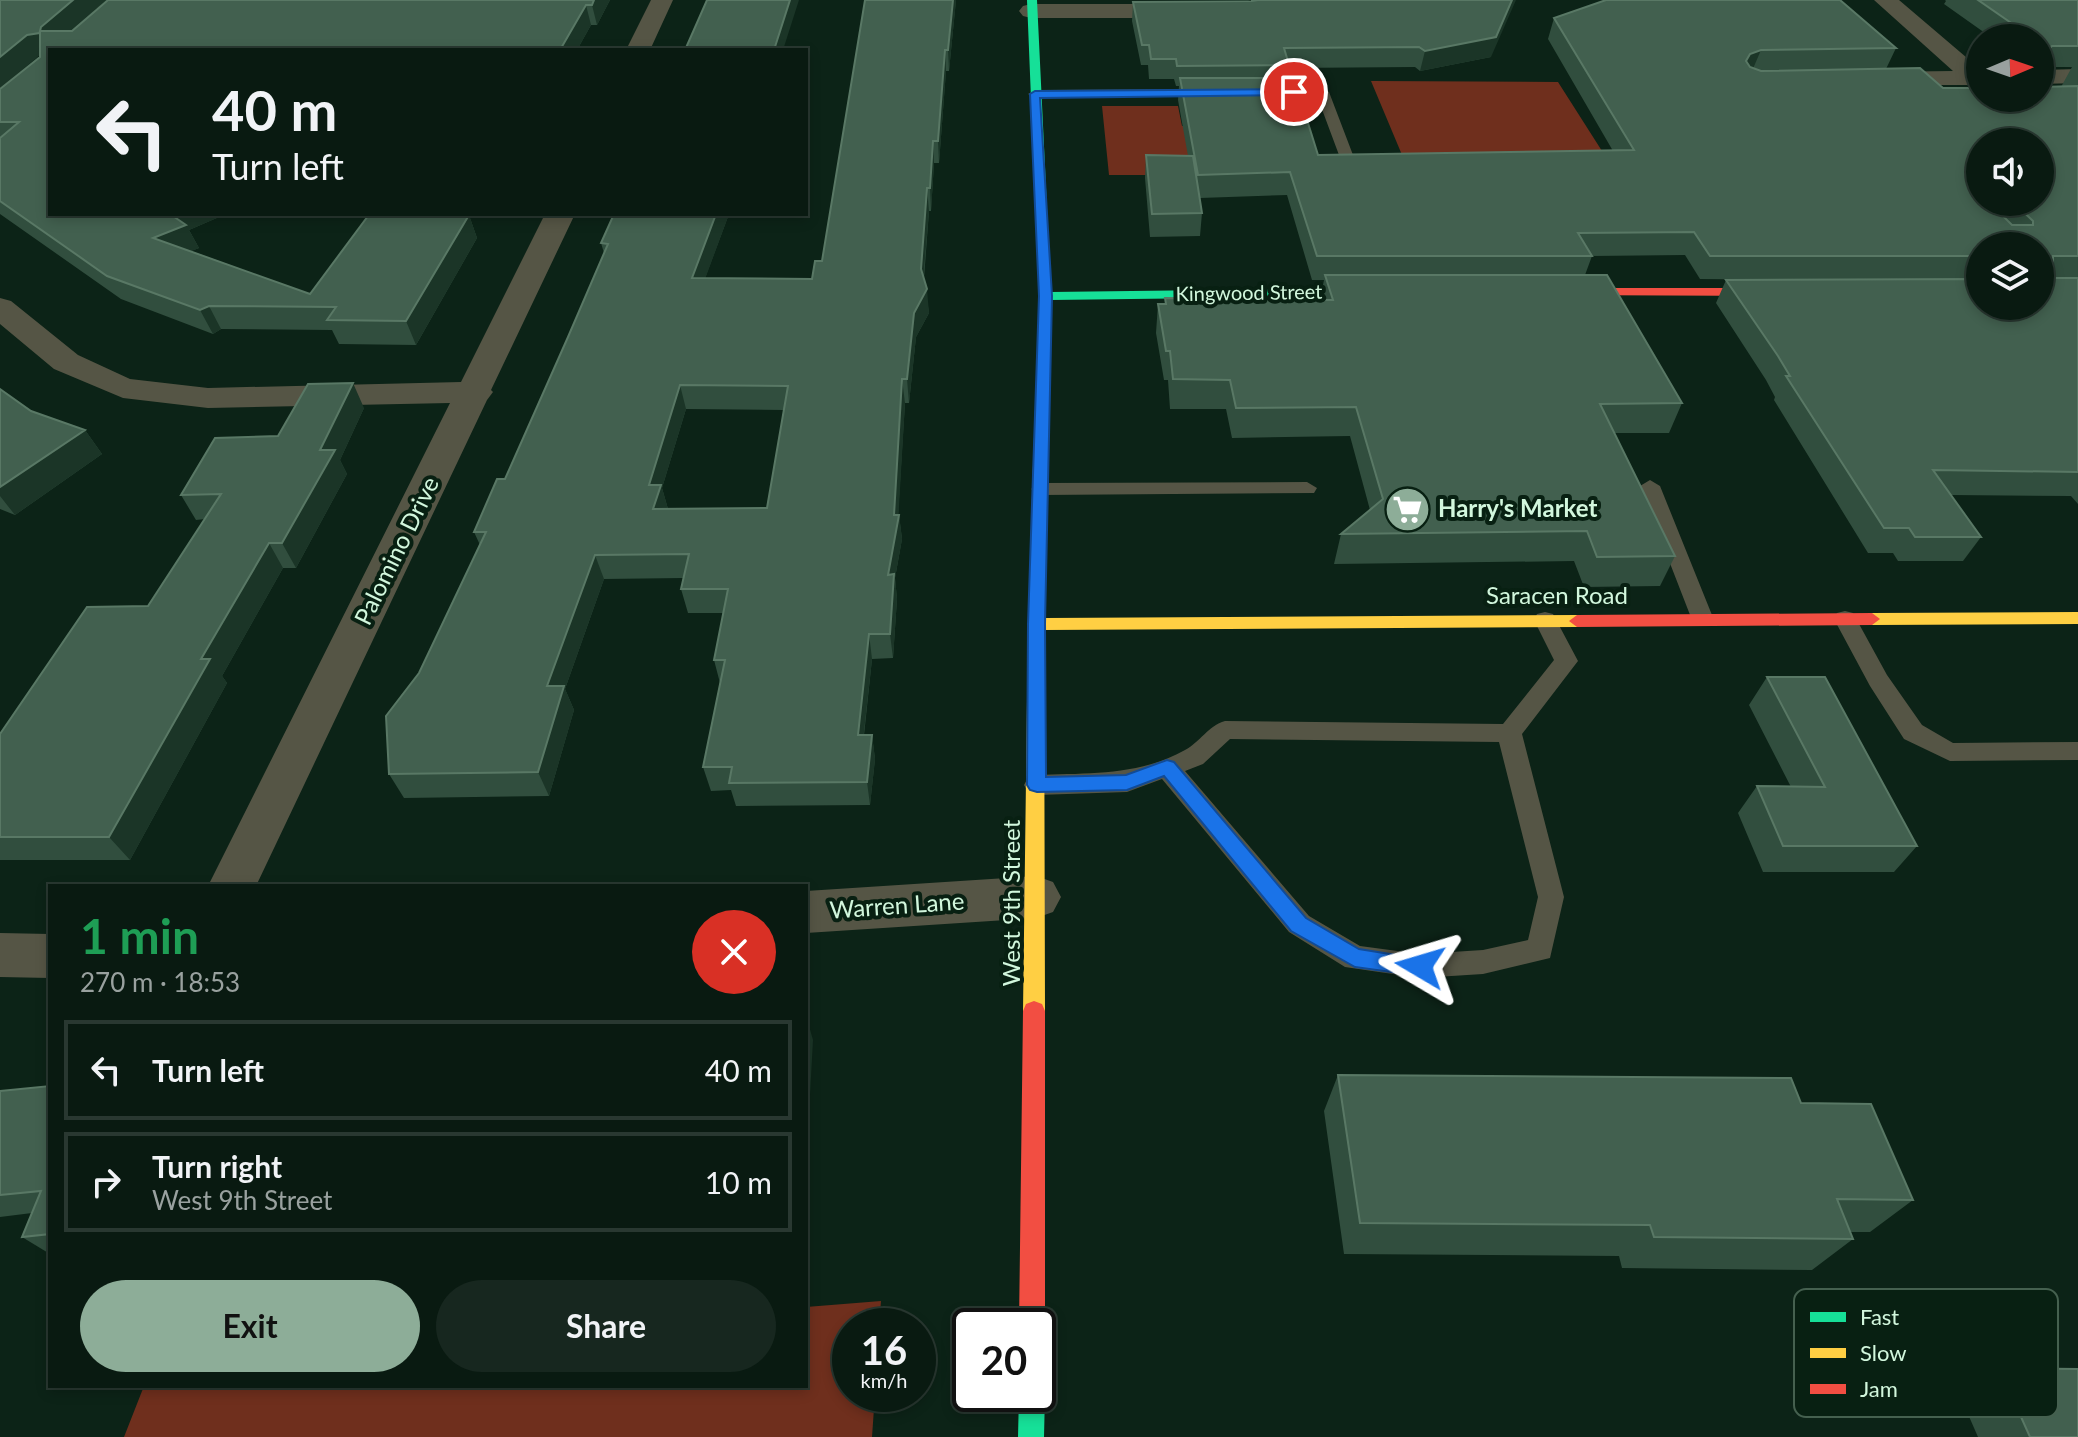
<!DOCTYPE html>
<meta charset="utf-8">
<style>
:root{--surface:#091a11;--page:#17271f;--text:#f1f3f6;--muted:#99a19f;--line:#293831;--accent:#8dad98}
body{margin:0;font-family:Lato,sans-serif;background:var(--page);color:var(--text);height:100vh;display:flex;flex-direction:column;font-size:30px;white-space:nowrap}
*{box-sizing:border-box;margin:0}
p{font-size:26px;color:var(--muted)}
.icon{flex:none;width:44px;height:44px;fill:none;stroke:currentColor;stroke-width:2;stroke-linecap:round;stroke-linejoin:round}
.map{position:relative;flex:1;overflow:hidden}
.panel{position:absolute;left:48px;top:884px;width:760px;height:504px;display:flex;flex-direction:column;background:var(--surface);border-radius:0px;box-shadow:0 4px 12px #0003,0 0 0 2px var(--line)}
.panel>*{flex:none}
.banner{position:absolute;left:48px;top:48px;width:760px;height:168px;border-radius:0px;box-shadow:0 4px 12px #0003,0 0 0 2px var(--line);background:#091a11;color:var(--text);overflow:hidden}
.needle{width:52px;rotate:88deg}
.tools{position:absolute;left:1966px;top:24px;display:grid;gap:16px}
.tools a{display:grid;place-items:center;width:88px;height:88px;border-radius:50%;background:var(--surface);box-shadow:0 4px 12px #0003,0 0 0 2px var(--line);font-size:40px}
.speed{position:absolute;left:832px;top:1308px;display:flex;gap:16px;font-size:40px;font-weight:700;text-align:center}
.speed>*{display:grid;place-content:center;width:104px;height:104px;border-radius:50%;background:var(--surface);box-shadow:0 4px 12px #0003,0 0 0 2px var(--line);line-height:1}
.speed small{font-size:20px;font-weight:400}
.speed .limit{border:4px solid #111;border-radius:12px;background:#fff;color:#111}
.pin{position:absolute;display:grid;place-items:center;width:68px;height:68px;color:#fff;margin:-34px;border:4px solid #fff;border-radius:50%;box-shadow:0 2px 8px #0007}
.me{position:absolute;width:88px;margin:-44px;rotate:277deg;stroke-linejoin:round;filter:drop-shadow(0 0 6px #0008)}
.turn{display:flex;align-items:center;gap:28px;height:168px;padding:0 32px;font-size:36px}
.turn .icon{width:104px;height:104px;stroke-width:2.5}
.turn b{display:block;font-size:56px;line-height:68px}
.round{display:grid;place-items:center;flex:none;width:84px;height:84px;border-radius:42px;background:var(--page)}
.head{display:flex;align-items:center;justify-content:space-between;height:136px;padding:0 32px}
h1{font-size:48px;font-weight:700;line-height:60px;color:#1e9e55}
.cta{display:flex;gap:16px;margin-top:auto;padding:16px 32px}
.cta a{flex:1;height:92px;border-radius:48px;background:var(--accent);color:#111;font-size:32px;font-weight:700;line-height:92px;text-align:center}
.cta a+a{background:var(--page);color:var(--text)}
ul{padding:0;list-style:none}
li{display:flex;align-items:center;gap:24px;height:100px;margin:0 16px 12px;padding:0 16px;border:4px solid var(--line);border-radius:0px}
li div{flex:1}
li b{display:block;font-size:30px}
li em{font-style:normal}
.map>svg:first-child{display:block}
</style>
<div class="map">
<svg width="2078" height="1437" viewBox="0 0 2078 1437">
<rect width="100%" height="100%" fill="#0c2317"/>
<path fill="#6f2f1d" d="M 1371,81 L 1558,82 L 1616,173 L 1410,174 Z
M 1102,106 L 1178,106 L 1182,126 L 1204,126 L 1194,175 L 1109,175 Z
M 881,1301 L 879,1326 L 850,1326 L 850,1394 L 875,1394 L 872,1437 L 124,1437 L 144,1386 L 806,1386 L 806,1307 Z"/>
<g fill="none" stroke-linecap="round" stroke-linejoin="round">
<path fill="#555545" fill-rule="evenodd" d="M 1322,88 L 1329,92 L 1353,155 L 1351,158 L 1346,159 L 1339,155 L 1317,96 L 1265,97 L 1258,93 L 1265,89 Z
M 1209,89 L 1214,90 L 1214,96 L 1035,98 L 1028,94 L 1035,90 Z
M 1650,480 L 1660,486 L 1714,620 L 1711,626 L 1695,626 L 1692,620 L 1640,486 Z
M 1307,482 L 1317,488 L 1314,493 L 1041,495 L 1031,489 L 1041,483 Z
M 1845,611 L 1853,613 L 1887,675 L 1922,725 L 1953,743 L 2078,742 L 2078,760 L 1950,761 L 1904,739 L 1870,686 L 1834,619 L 1837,613 Z
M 1545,612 L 1553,614 L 1578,661 L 1522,734 L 1564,897 L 1550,958 L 1483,974 L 1420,978 L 1345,967 L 1289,932 L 1162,779 L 1127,792 L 1037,795 L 1028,792 L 1024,785 L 1028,778 L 1037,775 C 1087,773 1139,776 1185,750 C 1200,742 1208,726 1225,721 L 1503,724 L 1554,660 L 1534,620 L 1537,614 ZM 1230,739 L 1499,742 L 1538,897 L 1528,940 L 1483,950 L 1420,954 L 1360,946 L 1309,916 L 1185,771 L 1203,764 Z"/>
<path fill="#555545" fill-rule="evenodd" d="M 651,0 L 673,0 L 650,50 L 626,50 Z
M 1268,0 L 1311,0 L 1308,5 L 1248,18 L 1031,18 L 1023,16 L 1019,11 L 1023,6 L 1031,4 L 1248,4 Z
M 1874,0 L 1899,0 L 1980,69 L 1980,85 L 1865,85 L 1861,80 L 1865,75 L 1874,72 L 1953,71 Z
M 2078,69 L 2078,83 L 2040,84 L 2040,70 Z
M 545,214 L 575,214 L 491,390 L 493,392 L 487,400 L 256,886 L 208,886 L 450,403 L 208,408 L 123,398 L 54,369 L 0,324 L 0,298 L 11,301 L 78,355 L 130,379 L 208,388 L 461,382 Z
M 1036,876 L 1053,882 L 1061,897 L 1053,912 L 1036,918 L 806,933 L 806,891 Z
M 0,933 L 50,934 L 50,978 L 0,977 Z"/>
<path fill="#16e098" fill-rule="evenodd" d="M 1027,0 L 1037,0 L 1051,292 L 1382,288 L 1388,292 L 1382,296 L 1051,300 L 1047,465 L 1040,470 L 1033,465 L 1039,296 Z
M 1038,1383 L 1045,1394 L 1044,1437 L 1018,1437 L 1019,1394 L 1038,1394 Z"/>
<path fill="#ffcf43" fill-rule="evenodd" d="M 1040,460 L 1047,465 L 1045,618 L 1577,615 L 1585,621 L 1577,627 L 1044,630 L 1045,1011 L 1042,1018 L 1034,1021 L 1026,1018 L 1023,1011 L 1028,624 L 1033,465 Z
M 2078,612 L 2078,624 L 1872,625 L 1864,619 L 1872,613 Z"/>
<path fill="#f24e42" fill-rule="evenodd" d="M 1558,288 L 1782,288 L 1788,292 L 1782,296 L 1553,295 L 1552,292 Z
M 1872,613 L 1880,619 L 1872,625 L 1577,627 L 1569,621 L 1577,615 Z
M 1034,1001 L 1042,1004 L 1045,1011 L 1045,1326 L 1038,1336 L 1038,1326 L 1019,1326 L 1023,1011 L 1026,1004 Z"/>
</g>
<path fill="#314e3e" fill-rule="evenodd" d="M 0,0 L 106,0 L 71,31 L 108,0 L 610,0 L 597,25 L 591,25 L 577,50 L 50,50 L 50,214 L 226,214 L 189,230 L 199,248 L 191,251 L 310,294 L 470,218 L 477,238 L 416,345 L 339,344 L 332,330 L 221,329 L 213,334 L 121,299 L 0,214 L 0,89 L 40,57 L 40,56 Z
M 865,0 L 956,0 L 949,71 L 946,71 L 939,163 L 934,163 L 931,211 L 929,211 L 924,278 L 929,313 L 916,337 L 909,403 L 905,403 L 898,515 L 899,515 L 902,539 L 895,578 L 897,599 L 893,658 L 872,659 L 864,735 L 872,735 L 875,759 L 870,805 L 736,806 L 731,790 L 711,791 L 703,767 L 720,683 L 714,660 L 723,613 L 688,613 L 681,589 L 683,578 L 604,579 L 565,689 L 574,710 L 549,796 L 404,798 L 389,774 L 419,673 L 480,545 L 474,532 L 505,479 L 568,337 L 604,253 L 601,243 L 614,214 L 729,214 L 705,278 L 812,279 L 822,261 ZM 686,409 L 784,410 L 767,508 L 668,509 L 662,488 Z
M 1128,0 L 1253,0 L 1248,1 Z
M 1945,0 L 2078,0 L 2078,504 L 2071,496 L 1951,495 L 1981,537 L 1963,561 L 1898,561 L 1893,553 L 1868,553 L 1774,400 L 1775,397 L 1766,380 L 1716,303 L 1726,280 L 1821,280 L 1700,279 L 1685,255 L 1592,256 L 1585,275 L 1682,403 L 1669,433 L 1614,433 L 1675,556 L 1660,586 L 1584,587 L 1574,561 L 1334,564 L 1341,534 L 1370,510 L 1350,436 L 1232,438 L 1226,409 L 1170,409 L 1168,380 L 1164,380 L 1156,333 L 1158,304 L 1165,304 L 1165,298 L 1320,300 L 1324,280 L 1312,280 L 1287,195 L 1200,198 L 1202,213 L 1200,236 L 1150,237 L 1145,178 L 1146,155 L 1188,156 L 1178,100 L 1179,86 L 1176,86 L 1174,79 L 1149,79 L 1148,65 L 1141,65 L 1132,21 L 1133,2 L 1251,1 L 1491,57 L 1420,71 L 1415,67 L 1289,68 L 1288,78 L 1318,155 L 1613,151 L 1548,39 L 1554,18 L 1896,48 L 1886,69 L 1943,88 L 2061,87 L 2072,67 L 2040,67 L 2040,38 L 1992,38 L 1944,4 L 1946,1 ZM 1980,142 L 2040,202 L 1980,202 ZM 1980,246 L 2040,246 L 1980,306 Z
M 0,389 L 31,411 L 85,430 L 102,454 L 15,515 L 0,509 Z
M 364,408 L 340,460 L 347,474 L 296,568 L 283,568 L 222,676 L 227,683 L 130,860 L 0,860 L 0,734 L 148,606 L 205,519 L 196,520 L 181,495 L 278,436 Z
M 1767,677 L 1917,846 L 1894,872 L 1763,872 L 1738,813 L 1757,786 L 1791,787 L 1749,705 Z
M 1338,1075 L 1801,1103 L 1913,1200 L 1870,1232 L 1850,1232 L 1853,1239 L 1812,1270 L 1622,1268 L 1619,1256 L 1344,1254 L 1324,1111 Z
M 50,1086 L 50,1254 L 22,1237 L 32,1213 L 0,1217 L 0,1091 Z
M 1999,1368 L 2078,1437 L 1978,1437 L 1957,1389 Z"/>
<path fill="#1b3527" d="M 73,0 L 106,0 L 52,48 L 40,31 L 41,27 Z
M 594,0 L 610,0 L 597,25 L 592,5 Z
M 790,0 L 799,0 L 783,50 L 774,50 Z
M 953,0 L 956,0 L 949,71 L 948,50 Z
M 1512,0 L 1516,0 L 1491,57 L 1420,71 L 1425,51 Z
M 586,5 L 591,25 L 577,50 L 560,50 Z
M 40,33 L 50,54 L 39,56 L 0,88 L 0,57 L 27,35 Z
M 2052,46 L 2040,67 L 2049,49 Z
M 945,50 L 946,71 L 939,163 L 938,141 Z
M 1761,50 L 1752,71 L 1746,61 L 1750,54 Z
M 933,141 L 934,163 L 931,211 L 930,188 Z
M 1974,166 L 1961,188 L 1965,169 Z
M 927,188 L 929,211 L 922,293 L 921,269 Z
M 167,214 L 226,214 L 189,230 L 199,248 L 166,261 L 153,238 Z
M 446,214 L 474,214 L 470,218 L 477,238 L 416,345 L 406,321 Z
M 716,214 L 729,214 L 697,301 L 692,278 Z
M 927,289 L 929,313 L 916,337 L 909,403 L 907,379 L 914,313 Z
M 209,306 L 221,329 L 213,334 L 200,310 Z
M 902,379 L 905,403 L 898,524 L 899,515 L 902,539 L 895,578 L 897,599 L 893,658 L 890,634 L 888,575 L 894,515 Z
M 353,383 L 364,408 L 340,460 L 347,474 L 296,568 L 282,543 L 320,450 Z
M 680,385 L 686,409 L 662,488 L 668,509 L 653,509 L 649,485 Z
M 85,430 L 102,454 L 15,515 L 0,496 L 0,487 Z
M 269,543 L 283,568 L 222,676 L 227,683 L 130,860 L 109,837 L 201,659 Z
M 595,555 L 604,579 L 565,689 L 574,710 L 549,796 L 538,772 L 547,686 Z
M 869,634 L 872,659 L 861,759 L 858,735 Z
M 872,735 L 875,759 L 870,805 L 867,782 Z
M 807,1019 L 813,1040 L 809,1113 L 806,1104 Z"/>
<path fill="#42604f" stroke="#597865" stroke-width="2" fill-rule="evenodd" d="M 0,0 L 73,0 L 41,27 L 40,31 L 72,31 L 108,0 L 594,0 L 592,5 L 586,5 L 560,50 L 50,50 L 50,214 L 170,214 L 186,225 L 153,238 L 310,294 L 368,216 L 372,216 L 373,214 L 469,215 L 406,321 L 327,320 L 336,307 L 209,306 L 200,310 L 107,276 L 0,201 L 0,138 L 19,122 L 0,122 L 0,89 L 40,57 L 40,33 L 27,35 L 0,57 Z
M 707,0 L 790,0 L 774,50 L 685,50 Z
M 865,0 L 953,0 L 948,50 L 945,50 L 938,141 L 933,141 L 930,188 L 927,188 L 921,269 L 927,289 L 914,313 L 907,379 L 902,379 L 894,515 L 899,515 L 888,575 L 894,574 L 890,634 L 869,634 L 858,735 L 872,735 L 867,782 L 729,783 L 732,767 L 703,767 L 725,660 L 714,660 L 728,589 L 681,589 L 689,554 L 595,555 L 547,686 L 564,686 L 538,772 L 389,774 L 386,716 L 419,673 L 486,532 L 474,532 L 497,479 L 505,479 L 568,337 L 608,244 L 601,243 L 614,214 L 716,214 L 692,278 L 812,279 L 815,261 L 822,261 ZM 680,385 L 788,386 L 767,508 L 653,509 L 661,485 L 649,485 Z
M 1258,0 L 1512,0 L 1496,37 L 1425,51 L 1419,47 L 1284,48 L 1289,65 L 1177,66 L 1176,59 L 1151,59 L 1149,45 L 1142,45 L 1133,2 L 1251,1 Z
M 1606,0 L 1840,0 L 1896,48 L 1761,50 L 1750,54 L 1746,61 L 1750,67 L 1761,71 L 1920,68 L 1943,88 L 1980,88 L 1980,98 L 2040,98 L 2040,87 L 2078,86 L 2078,256 L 2053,256 L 2053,278 L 2078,278 L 2078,472 L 1933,470 L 1981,537 L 1915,537 L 1909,528 L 1884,528 L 1786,376 L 1790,376 L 1778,356 L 1726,280 L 1980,279 L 1980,306 L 2040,306 L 2040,246 L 1980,246 L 1980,256 L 1710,256 L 1694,232 L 1578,233 L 1592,256 L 1317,256 L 1290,172 L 1198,175 L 1180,78 L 1294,78 L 1318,155 L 1634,150 L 1554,18 ZM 1980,142 L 2040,142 L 2040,202 L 2013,202 L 2033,221 L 2033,225 L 2012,225 L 1989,202 L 1980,202 L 1980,193 L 1966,178 L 1965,169 L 1974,166 L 1980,171 Z
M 1978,0 L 2078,0 L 2078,46 L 2052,46 L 2049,49 L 2040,42 L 2040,38 L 2033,38 Z
M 1146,155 L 1193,156 L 1202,213 L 1152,214 Z
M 1325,275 L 1607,275 L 1682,403 L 1600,404 L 1675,556 L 1597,557 L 1587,531 L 1341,534 L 1383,499 L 1356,407 L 1236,408 L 1230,380 L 1173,379 L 1170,351 L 1166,351 L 1158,304 L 1166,304 L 1165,298 L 1333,300 Z
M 353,383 L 320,450 L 335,450 L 282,543 L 269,543 L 201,659 L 210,659 L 109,837 L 0,837 L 0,734 L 87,607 L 148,606 L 221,494 L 181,495 L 215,438 L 278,436 L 308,384 Z
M 0,389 L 31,411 L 85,430 L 0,487 Z
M 1767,677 L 1825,677 L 1917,846 L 1783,846 L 1757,786 L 1825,787 Z
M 1338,1075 L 1791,1078 L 1801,1103 L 1871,1104 L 1913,1200 L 1837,1199 L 1853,1239 L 1654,1237 L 1650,1225 L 1360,1223 Z
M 50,1086 L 50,1234 L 22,1237 L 41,1191 L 0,1195 L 0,1091 Z
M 1999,1368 L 2078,1369 L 2078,1437 L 2030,1437 Z"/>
<path fill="#1a73e8" stroke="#114b97" stroke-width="2" d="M 1294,89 L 1299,92 L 1298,95 L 1040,98 L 1052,296 L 1045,624 L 1046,777 L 1126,775 L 1167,760 L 1174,762 L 1306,918 L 1359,949 L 1427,960 L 1430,966 L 1427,973 L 1420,976 L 1355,967 L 1291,931 L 1164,776 L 1127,790 L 1037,792 L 1030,790 L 1027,785 L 1028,624 L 1039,296 L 1030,94 L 1035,91 Z"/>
<defs>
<symbol id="supermarket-disc" viewBox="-11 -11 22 22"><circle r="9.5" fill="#8dad98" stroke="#082012"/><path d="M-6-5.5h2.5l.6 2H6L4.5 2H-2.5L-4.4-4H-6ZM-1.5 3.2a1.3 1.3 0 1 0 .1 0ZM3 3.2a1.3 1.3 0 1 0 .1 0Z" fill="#fff"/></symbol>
</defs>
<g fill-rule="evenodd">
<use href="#supermarket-disc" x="1382" y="484" width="51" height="51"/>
</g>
<g text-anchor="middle" stroke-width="8" stroke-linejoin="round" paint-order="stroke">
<g font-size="20" fill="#d2f7dd" stroke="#082012">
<text transform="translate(1249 293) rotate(-1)" y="7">Kingwood Street</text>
</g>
<g font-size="24" font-weight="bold" fill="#d2f7dd" stroke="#082012" text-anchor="start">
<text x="1438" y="517">Harry's Market</text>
</g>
<g font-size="24" fill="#d2f7dd" stroke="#082012">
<text transform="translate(397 551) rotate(-64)" y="8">Palomino Drive</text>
<text x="1557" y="604">Saracen Road</text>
<text transform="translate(1012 903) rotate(-90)" y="8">West 9th Street</text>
<text transform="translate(897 906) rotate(-4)" y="8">Warren Lane</text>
</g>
</g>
<rect x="1794" y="1289" width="264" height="128" rx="12" fill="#082012" stroke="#45604f" stroke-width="2"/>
<rect x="1810" y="1312" width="36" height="10" fill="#16e098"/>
<rect x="1810" y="1348" width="36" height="10" fill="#ffcf43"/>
<rect x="1810" y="1384" width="36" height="10" fill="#f24e42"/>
<g font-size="22" fill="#d2f7dd">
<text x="1860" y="1325">Fast</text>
<text x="1860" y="1361">Slow</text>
<text x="1860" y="1397">Jam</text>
</g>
</svg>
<div class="tools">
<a><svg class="needle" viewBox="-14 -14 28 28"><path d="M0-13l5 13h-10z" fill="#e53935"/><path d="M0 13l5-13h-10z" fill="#99a19f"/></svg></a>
<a><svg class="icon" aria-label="sound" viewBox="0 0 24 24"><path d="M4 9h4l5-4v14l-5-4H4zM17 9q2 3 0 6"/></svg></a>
<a><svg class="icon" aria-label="layers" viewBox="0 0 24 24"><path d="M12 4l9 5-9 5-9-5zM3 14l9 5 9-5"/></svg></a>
</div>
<div class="speed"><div>16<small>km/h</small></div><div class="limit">20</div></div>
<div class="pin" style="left:1294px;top:92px;background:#d93025"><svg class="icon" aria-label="arrive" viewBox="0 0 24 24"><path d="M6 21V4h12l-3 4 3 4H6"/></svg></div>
<svg class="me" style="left:1420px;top:966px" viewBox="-20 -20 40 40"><path d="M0-17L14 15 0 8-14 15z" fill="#1a73e8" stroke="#fff" stroke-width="4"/></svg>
<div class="banner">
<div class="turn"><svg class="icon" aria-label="left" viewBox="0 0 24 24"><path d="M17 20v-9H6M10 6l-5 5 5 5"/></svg><div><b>40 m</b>Turn left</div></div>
</div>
<section class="panel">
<div class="head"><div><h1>1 min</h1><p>270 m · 18:53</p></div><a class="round" style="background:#d93025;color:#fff"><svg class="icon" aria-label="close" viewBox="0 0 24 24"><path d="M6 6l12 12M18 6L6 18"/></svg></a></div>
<ul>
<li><svg class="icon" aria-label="left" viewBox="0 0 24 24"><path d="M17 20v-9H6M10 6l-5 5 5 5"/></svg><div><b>Turn left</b></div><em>40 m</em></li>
<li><svg class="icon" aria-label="right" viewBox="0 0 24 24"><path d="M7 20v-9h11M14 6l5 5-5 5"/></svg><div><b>Turn right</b><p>West 9th Street</p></div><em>10 m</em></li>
</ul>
<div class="cta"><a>Exit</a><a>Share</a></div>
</section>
</div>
